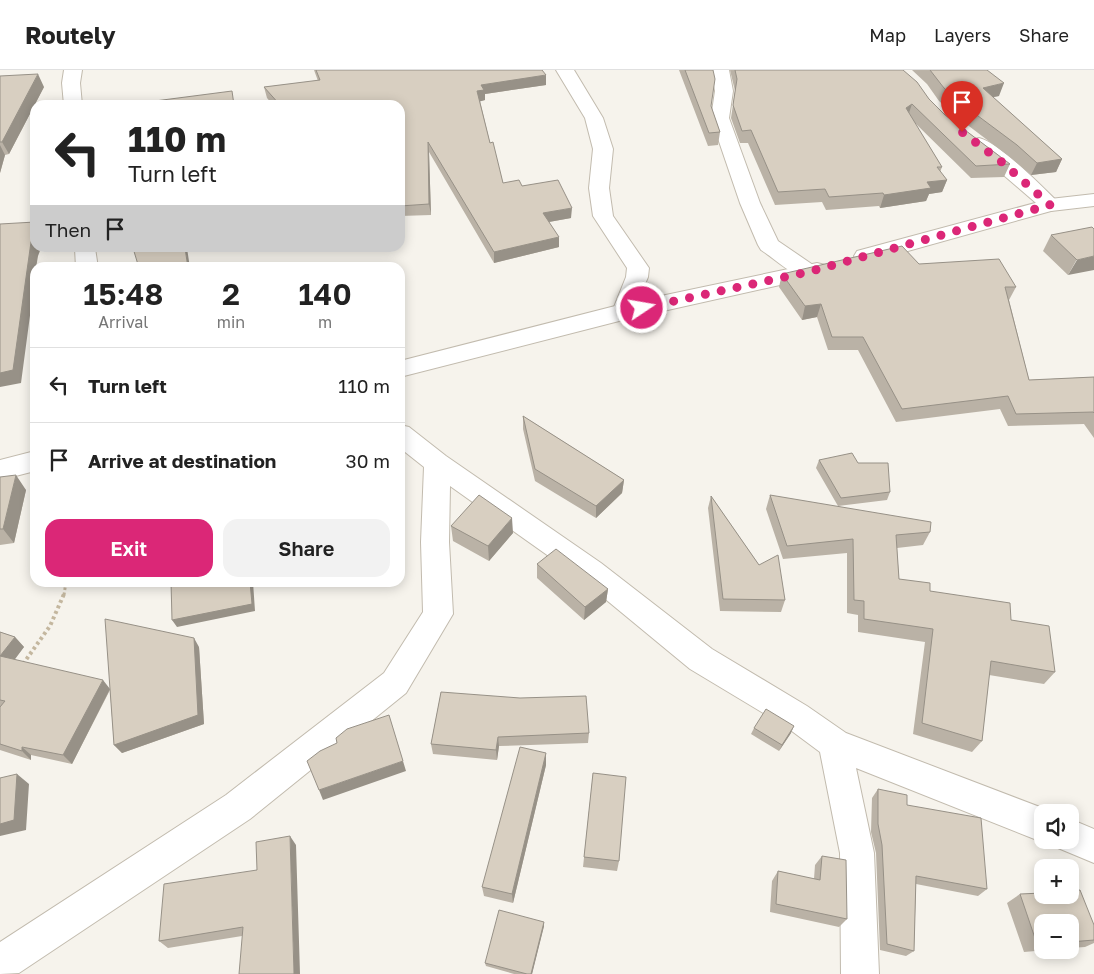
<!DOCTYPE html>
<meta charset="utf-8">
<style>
:root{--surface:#fff;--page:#f2f2f2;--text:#222;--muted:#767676;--line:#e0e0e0;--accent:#db2777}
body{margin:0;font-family:"Golos Text",sans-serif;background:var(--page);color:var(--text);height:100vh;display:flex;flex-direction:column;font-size:19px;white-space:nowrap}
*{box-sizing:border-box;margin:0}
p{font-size:16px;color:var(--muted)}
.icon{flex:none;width:28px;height:28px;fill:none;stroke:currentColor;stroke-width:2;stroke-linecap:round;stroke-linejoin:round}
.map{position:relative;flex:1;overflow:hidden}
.details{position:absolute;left:30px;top:192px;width:375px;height:325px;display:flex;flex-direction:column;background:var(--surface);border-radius:15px;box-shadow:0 2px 12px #0003}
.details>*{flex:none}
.guide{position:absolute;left:30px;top:30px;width:375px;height:152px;border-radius:15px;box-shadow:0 2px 12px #0003;background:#fff;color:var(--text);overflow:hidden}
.fabs{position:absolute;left:1034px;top:734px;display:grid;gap:10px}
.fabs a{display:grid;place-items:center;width:45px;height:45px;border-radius:10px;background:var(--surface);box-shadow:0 2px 12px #0003;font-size:25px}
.pin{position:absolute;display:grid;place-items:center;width:42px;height:42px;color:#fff;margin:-51px -21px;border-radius:50% 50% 50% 0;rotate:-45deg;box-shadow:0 0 5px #0007}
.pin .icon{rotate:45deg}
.me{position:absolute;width:55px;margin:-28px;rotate:78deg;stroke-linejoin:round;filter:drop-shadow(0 0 4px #0008)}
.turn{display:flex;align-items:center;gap:18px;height:105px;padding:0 15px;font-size:22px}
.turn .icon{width:65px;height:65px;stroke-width:2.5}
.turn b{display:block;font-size:35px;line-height:42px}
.then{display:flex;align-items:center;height:48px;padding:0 15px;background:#0003;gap:10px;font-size:19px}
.eta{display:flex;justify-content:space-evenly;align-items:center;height:85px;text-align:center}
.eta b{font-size:30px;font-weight:600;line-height:35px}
.primary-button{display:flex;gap:10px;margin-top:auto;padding:10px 15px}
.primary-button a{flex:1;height:58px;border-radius:15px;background:var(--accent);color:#fff;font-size:20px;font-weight:600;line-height:58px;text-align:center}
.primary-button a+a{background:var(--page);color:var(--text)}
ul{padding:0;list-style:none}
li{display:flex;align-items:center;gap:15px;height:75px;padding:0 15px;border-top:1px solid var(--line)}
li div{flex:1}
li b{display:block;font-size:19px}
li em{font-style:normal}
header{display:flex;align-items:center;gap:30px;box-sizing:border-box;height:70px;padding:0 25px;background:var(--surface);border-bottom:1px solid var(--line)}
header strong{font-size:24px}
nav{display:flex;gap:28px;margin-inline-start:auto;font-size:18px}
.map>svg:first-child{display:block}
</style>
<header>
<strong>Routely</strong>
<nav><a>Map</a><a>Layers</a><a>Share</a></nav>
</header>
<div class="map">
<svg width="1094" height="904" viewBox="0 0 1094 904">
<rect width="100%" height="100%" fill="#f6f3ec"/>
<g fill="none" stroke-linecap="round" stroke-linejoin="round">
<defs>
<path id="minor" d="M 64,0 L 82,0 L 80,13 L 82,35 L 64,35 L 62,13 Z
M 556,0 L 574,0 L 603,48 L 613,79 L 609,118 L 613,146 L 649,198 L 648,207 L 631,247 L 623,250 L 615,247 L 612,242 L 626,207 L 627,198 L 593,146 L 589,118 L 593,79 L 585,48 Z
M 711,0 L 729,0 L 733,21 L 729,48 L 760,133 L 778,171 L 816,197 L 819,202 L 816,207 C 797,212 777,190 761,180 L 758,175 L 740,133 L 711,48 L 715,21 Z
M 979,68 C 1000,73 1040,115 1057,131 L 1060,135 L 1057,139 L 1050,141 L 1043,139 L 972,78 L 969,74 L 972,70 Z
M 75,178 L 95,178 L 98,198 L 76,198 Z
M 400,355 L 409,357 L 446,386 L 601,493 L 712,579 L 807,636 L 846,663 L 1053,742 L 1042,742 L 1042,770 L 1047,770 L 1042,772 L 856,698 L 874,783 L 879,904 L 841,904 L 840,783 L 820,682 L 785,656 L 690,599 L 581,509 L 450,416 L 449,472 L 453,544 L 406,623 L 250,749 L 19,903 L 0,904 L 0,872 L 226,725 L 384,603 L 423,542 L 421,472 L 424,397 L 400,378 Z
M 1070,749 L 1094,759 L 1094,793 L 1058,778 L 1054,770 L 1070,770 Z"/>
<path id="tertiary" d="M 1094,124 L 1094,136 L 1051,141 L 865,193 L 857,191 L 854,186 L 857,181 L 1050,129 Z
M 817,193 L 825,195 L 828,200 L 825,205 L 623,250 L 400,307 L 400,291 L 623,234 Z
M 35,381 L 35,401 L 0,410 L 0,390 Z"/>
</defs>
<use href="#minor" stroke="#c2bbae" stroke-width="2"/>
<use href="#tertiary" stroke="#c2bbae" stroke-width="2"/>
<path stroke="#c4b79f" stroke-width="3" stroke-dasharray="2.5 2.5" stroke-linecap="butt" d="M 64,525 L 66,512"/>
<path stroke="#c4b79f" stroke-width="4" stroke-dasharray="3 3" stroke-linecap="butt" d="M 23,594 L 50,556 L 64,524"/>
<use href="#minor" fill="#fff" fill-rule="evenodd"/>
<use href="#tertiary" fill="#fff" fill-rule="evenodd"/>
</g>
<path fill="#bab2a6" d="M 314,0 L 542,0 L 546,15 L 485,24 L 485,30 L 480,31 L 490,73 L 503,113 L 522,116 L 571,148 L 549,152 L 559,177 L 494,193 L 429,82 L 431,145 L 400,146 L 400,35 L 273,35 L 267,28 L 264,17 L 318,11 Z
M 679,0 L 713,0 L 711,36 L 720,62 L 718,75 L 708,76 Z
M 730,0 L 903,0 L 929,29 L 945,45 L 1010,94 L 1004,107 L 971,108 L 914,52 L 942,97 L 940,102 L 947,110 L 942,122 L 929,124 L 926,131 L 880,138 L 879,136 L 826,140 L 822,132 L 775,135 L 748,73 L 740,73 L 731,48 L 735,21 Z
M 912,0 L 987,0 L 999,26 L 993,27 L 1062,89 L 1056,102 L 1031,105 L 1011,88 L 957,47 L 939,31 L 927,14 Z
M 0,6 L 44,17 L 9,84 L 5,85 L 0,103 Z
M 1094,159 L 1068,205 L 1043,181 L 1051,165 Z
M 919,194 L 1016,217 L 1009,230 L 1029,310 L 1094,307 L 1094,368 L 1084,354 L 1008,356 L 1000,339 L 896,352 L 858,280 L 828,280 L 817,247 L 802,250 L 779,217 L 782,204 Z
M 523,346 L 624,410 L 622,423 L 596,448 L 535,411 L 523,359 Z
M 819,390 L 858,393 L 890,422 L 887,430 L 838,436 L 816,398 Z
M 0,407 L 26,420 L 14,473 L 0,475 Z
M 770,425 L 930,462 L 923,475 L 897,478 L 899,509 L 930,521 L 1011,550 L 1055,602 L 1044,614 L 989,605 L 982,671 L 972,682 L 913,664 L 925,572 L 858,562 L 858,545 L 847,543 L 847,483 L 783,489 L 766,439 Z
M 711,426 L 759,495 L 785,530 L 781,542 L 720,541 L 708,438 Z
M 451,456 L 513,463 L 489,491 L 453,471 Z
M 537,494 L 608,519 L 606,532 L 584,550 L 537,508 Z
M 0,562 L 15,567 L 24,577 L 14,589 L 110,619 L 199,577 L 204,654 L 122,683 L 114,675 L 110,620 L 72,694 L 31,685 L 31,690 L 0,680 Z
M 441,622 L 589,663 L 588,673 L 499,676 L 497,690 L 433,684 L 431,674 Z
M 754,658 L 791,663 L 779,681 L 751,664 Z
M 546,683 L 546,695 L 513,833 L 484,826 L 482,817 Z
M 593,703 L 619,791 L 617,801 L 583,797 Z
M 878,719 L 907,735 L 987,819 L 978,826 L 916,814 L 914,881 L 906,886 L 880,880 L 876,783 L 871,762 L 872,728 Z
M 296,775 L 242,866 L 168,878 L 159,871 L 257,800 Z
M 822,786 L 847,849 L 839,857 L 770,842 L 772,811 L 778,801 L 814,809 L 815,795 Z
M 1020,824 L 1094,855 L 1094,873 L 1085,877 L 1070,878 L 1070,852 L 1042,852 L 1042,880 L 1047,880 L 1024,882 L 1007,833 Z
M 544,852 L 544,856 L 532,904 L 514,904 L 486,896 L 485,893 Z"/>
<path fill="#979187" d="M 38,4 L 44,17 L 9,84 L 2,72 Z
M 546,5 L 546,15 L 485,24 L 485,30 L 478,32 L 477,21 L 481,15 Z
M 1004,13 L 999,26 L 978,30 L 983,18 Z
M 912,34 L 908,46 L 906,38 Z
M 428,72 L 429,82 L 431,145 L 429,134 Z
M 0,75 L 5,85 L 0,103 Z
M 1062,89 L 1056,102 L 1031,105 L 1037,93 Z
M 947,110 L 942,122 L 929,124 L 926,131 L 880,138 L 884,125 L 927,112 Z
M 572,138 L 571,148 L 543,153 L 543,143 Z
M 35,163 L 35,178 L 41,178 L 38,186 L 36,198 L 35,198 L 35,208 L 21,313 L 0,317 L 0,303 L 31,172 Z
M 559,167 L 559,177 L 494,193 L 494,182 Z
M 185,178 L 187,178 L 190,198 L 188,198 Z
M 1094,186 L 1094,200 L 1068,205 L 1077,190 Z
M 821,234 L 817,247 L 802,250 L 805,236 Z
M 16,405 L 26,420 L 14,473 L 3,459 Z
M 624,410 L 622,423 L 596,448 L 596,436 Z
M 512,448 L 513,463 L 489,491 L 488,476 Z
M 250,512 L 253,512 L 255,541 L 177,557 L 172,550 Z
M 608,519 L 606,532 L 584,550 L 585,537 Z
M 15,567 L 24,577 L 10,596 L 0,586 Z
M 194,568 L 199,577 L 204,654 L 122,683 L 114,675 Z
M 103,610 L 110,619 L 72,694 L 63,685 Z
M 794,656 L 791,663 L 779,681 L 782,675 Z
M 498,667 L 499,676 L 497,690 L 496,680 Z
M 22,677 L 31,685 L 31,690 L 22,681 Z
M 546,683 L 546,695 L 513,833 L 512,824 Z
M 403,691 L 406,701 L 323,730 L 319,720 Z
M 17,704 L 29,714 L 26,760 L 0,766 L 0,754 Z
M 290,766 L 296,775 L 300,904 L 294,904 Z
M 544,852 L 544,856 L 532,904 L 531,904 Z"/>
<path fill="#d8cfc1" stroke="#979187" d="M 316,0 L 542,0 L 546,5 L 481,15 L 484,20 L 477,21 L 490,73 L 493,72 L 503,113 L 519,110 L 522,116 L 558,110 L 572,138 L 543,143 L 559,167 L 494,182 L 428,72 L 429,134 L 400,136 L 400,35 L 280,35 L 264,17 L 320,10 Z
M 685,0 L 713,0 L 715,9 L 711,36 L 720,62 L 709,63 Z
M 735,0 L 903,0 L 917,12 L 929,29 L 945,45 L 1010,94 L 976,96 L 912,34 L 906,38 L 942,97 L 937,97 L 947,110 L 927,112 L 931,118 L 884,125 L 883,123 L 829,127 L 825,119 L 778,122 L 751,60 L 742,61 L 733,35 L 737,9 Z
M 930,0 L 987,0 L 1004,13 L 983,18 L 1062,89 L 1037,93 L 1017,75 L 962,34 L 944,18 Z
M 38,4 L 2,72 L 0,72 L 0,6 Z
M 232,21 L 234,35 L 124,35 Z
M 35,152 L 35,163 L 31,172 L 13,300 L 0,303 L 0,154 Z
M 1092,157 L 1094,159 L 1094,186 L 1077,190 L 1051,165 Z
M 902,176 L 919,194 L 999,189 L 1016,217 L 1005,217 L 1029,310 L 1094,307 L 1094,343 L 1093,342 L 1016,344 L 1008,326 L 902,339 L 863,267 L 832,267 L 821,234 L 805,236 L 782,204 Z
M 133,178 L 185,178 L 188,198 L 139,198 Z
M 523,346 L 624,410 L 596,436 L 535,399 Z
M 852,383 L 858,393 L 888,393 L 890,422 L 841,428 L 819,390 Z
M 16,405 L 3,459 L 0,459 L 0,407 Z
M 479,425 L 512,448 L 488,476 L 451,456 Z
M 770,425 L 931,452 L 930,462 L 896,465 L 899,509 L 930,513 L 930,521 L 1010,533 L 1011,550 L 1049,556 L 1055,602 L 991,591 L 982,671 L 922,653 L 933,559 L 864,549 L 864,531 L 854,530 L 853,469 L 787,476 Z
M 711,426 L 759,495 L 778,485 L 785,530 L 723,529 Z
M 556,479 L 608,519 L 585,537 L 537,494 Z
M 171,512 L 250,512 L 252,534 L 172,550 Z
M 105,549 L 194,568 L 198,645 L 114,675 Z
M 0,562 L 15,567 L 0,586 L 103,610 L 63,685 L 22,677 L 22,681 L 0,674 L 0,637 L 5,631 L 0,630 Z
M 441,622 L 520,628 L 586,626 L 589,663 L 498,667 L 496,680 L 431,674 Z
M 766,639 L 794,656 L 782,675 L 754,658 Z
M 389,645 L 403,691 L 319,720 L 307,691 L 320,681 L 337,673 L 336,668 L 347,659 Z
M 520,677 L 546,683 L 512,824 L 482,817 Z
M 593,703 L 626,707 L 619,791 L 584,787 Z
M 17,704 L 14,750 L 0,754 L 0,708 Z
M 878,719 L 907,725 L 907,735 L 981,748 L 987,819 L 916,806 L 914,881 L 887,874 L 882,775 L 878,754 Z
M 290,766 L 294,904 L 239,904 L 243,857 L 159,871 L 164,814 L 257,800 L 256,772 Z
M 822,786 L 846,790 L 847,849 L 776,834 L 778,801 L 820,810 Z
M 1080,820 L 1094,855 L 1094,870 L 1070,872 L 1070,852 L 1042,852 L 1042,873 L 1037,874 L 1020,824 L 1042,823 L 1042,825 L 1070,825 L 1070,821 Z
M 499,840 L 544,852 L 531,904 L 527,904 L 485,893 Z"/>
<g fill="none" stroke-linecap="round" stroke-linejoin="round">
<path stroke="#db2777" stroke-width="9" stroke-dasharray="0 16.2" d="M 642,238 L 808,202 L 1050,135 L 1003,93 L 962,62"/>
</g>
</svg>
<div class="fabs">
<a><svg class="icon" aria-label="sound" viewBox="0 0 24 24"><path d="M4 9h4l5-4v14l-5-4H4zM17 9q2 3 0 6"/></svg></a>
<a>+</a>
<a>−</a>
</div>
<div class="pin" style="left:962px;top:62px;background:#d93025"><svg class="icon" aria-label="arrive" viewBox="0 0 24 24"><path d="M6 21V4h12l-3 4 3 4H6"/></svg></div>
<svg class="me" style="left:642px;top:238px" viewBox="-20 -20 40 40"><circle r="17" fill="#db2777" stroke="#fff" stroke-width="3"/><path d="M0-11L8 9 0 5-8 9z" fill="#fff"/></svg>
<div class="guide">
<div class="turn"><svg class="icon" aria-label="left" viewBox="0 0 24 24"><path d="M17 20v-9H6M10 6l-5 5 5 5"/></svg><div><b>110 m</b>Turn left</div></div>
<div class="then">Then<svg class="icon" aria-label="arrive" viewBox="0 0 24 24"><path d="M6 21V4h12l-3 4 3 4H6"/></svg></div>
</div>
<section class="details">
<div class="eta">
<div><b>15:48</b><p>Arrival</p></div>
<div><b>2</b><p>min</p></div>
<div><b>140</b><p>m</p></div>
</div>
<ul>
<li><svg class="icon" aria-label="left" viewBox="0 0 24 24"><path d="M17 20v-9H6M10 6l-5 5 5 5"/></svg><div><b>Turn left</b></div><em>110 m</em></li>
<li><svg class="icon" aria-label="arrive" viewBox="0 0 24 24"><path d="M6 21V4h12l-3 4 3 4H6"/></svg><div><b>Arrive at destination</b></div><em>30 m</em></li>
</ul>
<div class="primary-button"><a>Exit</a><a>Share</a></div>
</section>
</div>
